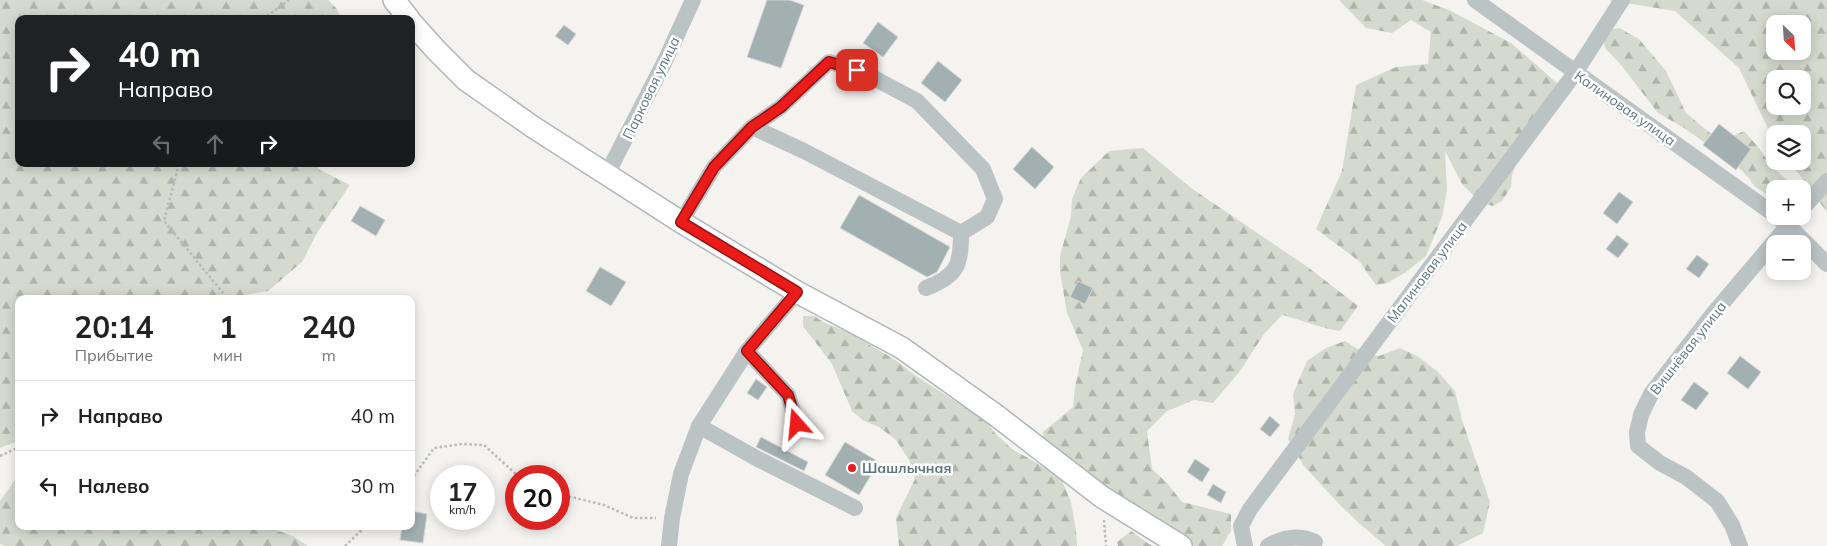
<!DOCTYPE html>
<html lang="ru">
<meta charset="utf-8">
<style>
:root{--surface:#fff;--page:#f6f6f6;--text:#222;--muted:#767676;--line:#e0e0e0}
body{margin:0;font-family:Mulish,sans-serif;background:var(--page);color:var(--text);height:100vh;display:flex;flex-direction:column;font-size:19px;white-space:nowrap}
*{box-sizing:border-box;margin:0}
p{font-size:16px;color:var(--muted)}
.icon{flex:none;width:28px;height:28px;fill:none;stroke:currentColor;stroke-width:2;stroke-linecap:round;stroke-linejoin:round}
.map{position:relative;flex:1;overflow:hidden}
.panel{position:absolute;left:15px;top:295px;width:400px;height:235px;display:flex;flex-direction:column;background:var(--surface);border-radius:10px;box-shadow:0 2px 12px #0003}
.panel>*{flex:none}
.top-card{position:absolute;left:15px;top:15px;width:400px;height:152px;border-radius:10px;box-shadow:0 2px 12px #0003;background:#202124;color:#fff;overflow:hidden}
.needle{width:32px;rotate:155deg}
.buttons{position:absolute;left:1766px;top:15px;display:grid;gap:10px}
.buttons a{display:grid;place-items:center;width:45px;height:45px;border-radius:10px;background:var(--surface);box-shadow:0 2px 12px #0003;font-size:25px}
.speed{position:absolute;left:430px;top:465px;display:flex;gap:10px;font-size:25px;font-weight:700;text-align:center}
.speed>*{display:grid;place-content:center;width:65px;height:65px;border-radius:50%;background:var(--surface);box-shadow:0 2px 12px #0003;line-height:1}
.speed small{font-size:12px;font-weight:400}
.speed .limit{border:8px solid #d22;background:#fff;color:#111}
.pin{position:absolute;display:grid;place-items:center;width:42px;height:42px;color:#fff;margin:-21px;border-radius:10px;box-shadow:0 2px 8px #0006}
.me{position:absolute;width:55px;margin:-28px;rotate:342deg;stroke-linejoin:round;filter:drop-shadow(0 0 4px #0008)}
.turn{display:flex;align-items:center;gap:18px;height:105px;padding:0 20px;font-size:22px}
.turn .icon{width:65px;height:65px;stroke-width:2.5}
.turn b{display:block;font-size:35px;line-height:42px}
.lanes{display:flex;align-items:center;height:48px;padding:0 20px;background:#0003;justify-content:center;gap:25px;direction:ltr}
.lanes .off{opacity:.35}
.eta{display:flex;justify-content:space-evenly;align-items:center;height:85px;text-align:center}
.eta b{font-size:30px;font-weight:700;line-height:35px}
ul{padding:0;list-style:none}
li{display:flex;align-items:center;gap:15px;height:70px;padding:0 20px;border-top:1px solid var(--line)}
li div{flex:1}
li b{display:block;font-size:19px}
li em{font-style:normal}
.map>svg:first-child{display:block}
</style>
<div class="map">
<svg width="1827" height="546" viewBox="0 0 1827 546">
<defs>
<pattern id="forest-firs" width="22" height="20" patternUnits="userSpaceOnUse" patternTransform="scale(1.25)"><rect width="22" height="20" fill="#d5d9ce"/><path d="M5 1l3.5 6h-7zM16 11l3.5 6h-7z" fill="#b0b5ac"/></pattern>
</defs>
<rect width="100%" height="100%" fill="#f4f3f0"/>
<path fill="url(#forest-firs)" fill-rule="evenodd" d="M 0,0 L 328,0 L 337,9 L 341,19 L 19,19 L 19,164 L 318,164 L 318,169 L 350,185 L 317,233 L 302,262 L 268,291 L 244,295 L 238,299 L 19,299 L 19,526 L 264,526 L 293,536 L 308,546 L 5,546 L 0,544 L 0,501 L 17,477 L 18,441 L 0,448 Z
M 1339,0 L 1422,0 L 1449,10 L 1511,43 L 1558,84 L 1519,156 L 1512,175 L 1511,187 L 1502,201 L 1493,206 L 1481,203 L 1462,184 L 1445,151 L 1447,190 L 1442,217 L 1426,256 L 1406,272 L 1387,283 L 1376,285 L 1359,261 L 1316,229 L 1342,171 L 1356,85 L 1396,67 L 1428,64 L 1431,32 L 1411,20 L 1392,33 L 1366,28 Z
M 1608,0 L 1827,0 L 1827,212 L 1789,161 L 1802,161 L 1802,134 L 1775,134 L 1775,143 L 1739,68 L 1675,11 ZM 1775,24 L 1802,24 L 1802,51 L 1775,51 ZM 1775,79 L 1802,79 L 1802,106 L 1775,106 Z
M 1619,28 L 1639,39 L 1666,71 L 1686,113 L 1716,138 L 1735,135 L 1744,131 L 1759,148 L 1771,166 L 1786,179 L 1791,189 L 1775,189 L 1775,203 L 1771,197 L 1754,186 L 1749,178 L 1734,163 L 1684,128 L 1658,113 L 1621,65 L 1605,48 L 1601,31 Z
M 1143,148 L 1191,188 L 1309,268 L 1358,306 L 1340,331 C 1320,328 1302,320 1282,315 L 1264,334 L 1240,371 L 1213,403 L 1194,400 L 1167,411 L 1147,431 L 1152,469 L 1167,483 L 1182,502 L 1231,514 L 1231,531 L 1222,546 L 1192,546 L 1170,533 L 1044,443 L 1043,432 L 1073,407 L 1075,387 L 1083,350 L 1067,313 L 1060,272 L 1060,256 L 1071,216 L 1072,199 L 1081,178 L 1109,151 Z
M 803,316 L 814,316 L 825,323 L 855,335 L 873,347 L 894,359 L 916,376 L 961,405 L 983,417 L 995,433 L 1012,449 L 1060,476 L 1071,502 L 1076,531 L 1077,546 L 899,546 L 896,518 L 915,479 L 909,460 L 896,440 L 879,427 L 864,421 L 852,411 L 832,364 L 803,326 Z
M 1345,341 L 1359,350 L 1379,356 L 1400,348 L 1417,356 L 1437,371 L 1455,391 L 1462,420 L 1490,502 L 1483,533 L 1457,546 L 1386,546 L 1360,524 L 1340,505 L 1304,466 L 1288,439 L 1295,414 L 1293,394 L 1307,361 L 1326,348 Z
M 1131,531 L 1149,544 L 1153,546 L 1118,546 L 1117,542 Z"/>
<path fill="#a3b0b2" stroke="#d5d5d3" d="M 767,0 L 789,0 L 804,5 L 781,68 L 747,57 Z
M 878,22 L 898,37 L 883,57 L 863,43 Z
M 564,25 L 576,34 L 568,45 L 555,36 Z
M 938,61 L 962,80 L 945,102 L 921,83 Z
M 1719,124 L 1751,149 L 1736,170 L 1703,145 Z
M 1032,147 L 1054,167 L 1035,189 L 1013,169 Z
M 1619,192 L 1633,202 L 1617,224 L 1603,213 Z
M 859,195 L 950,247 L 937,272 L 927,277 L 840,228 Z
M 360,206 L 385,220 L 376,236 L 351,221 Z
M 1617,235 L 1629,244 L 1618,258 L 1606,249 Z
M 1697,255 L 1709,264 L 1699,278 L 1686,269 Z
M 600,267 L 626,282 L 611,306 L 586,291 Z
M 1078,281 L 1093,288 L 1085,304 L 1070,297 Z
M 1740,356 L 1761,372 L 1748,389 L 1727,373 Z
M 756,379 L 767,387 L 758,400 L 747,393 Z
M 1694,382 L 1709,393 L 1696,410 L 1681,400 Z
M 1270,416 L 1280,425 L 1270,437 L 1260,429 Z
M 761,437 L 808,462 L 804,471 L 756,447 Z
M 845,442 L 879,462 L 859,495 L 825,475 Z
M 1195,459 L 1210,469 L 1202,482 L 1187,472 Z
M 1213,484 L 1226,492 L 1221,503 L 1207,495 Z
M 411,511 L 427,514 L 423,543 L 400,540 L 402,526 L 411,526 Z"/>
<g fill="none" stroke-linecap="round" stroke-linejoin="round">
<defs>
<path id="major" d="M 394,0 L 409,19
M 411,22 L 436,50 L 466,80 L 533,127 L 681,222 L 797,292 L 902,348 L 997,416 L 1102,497 L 1181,546"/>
</defs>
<use href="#major" stroke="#b0b7b9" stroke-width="24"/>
<path stroke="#b6bbbc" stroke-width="2.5" stroke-dasharray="2.5 2.5" stroke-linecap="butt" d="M 263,19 L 289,0
M 179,164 L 164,221 L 228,299
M 0,456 L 19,447
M 411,480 L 434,448 L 462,444 L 484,445 L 518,476
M 559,494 L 604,505 L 633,518 L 656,518
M 1104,520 L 1106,546
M 345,546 L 366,526"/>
<path stroke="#bcc3c5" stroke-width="16" d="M 1475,0 L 1775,215
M 752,127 L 804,151 L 961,233
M 607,174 L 664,63 L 693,0
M 1802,209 L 1827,181
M 1780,219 L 1788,225 L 1827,264
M 681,222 L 714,167 L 752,127 L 781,107 L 829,62 L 857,69 L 917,101 L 983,169 L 995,199 L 987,217 L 961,233 C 961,266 957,276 926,288
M 747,351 L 788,395 L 797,424
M 699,426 L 758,459 L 855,508
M 669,546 L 672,518 L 681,474 L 699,426 L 747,351 L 797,292
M 1245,546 L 1241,526 L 1250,509 L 1575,73 L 1622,0
M 1268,546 C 1282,538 1299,534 1315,542
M 1740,546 L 1732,525 L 1717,501 L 1686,477 L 1660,463 L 1638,446 L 1637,432 L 1641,415 L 1651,394 L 1713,314 L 1796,216"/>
<use href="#major" stroke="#fff" stroke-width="21"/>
</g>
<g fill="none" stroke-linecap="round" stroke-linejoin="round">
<defs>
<path id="route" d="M 797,424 L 788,395 L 747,351 L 797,292 L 681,222 L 714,167 L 752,127 L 781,107 L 829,62 L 857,70"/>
</defs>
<use href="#route" stroke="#991210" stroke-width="12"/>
<use href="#route" stroke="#eb1b19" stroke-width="9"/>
</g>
<circle fill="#eb1b19" stroke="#fff" stroke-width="2" cx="852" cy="468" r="5"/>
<g text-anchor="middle" stroke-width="5" stroke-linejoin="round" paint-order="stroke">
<g font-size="14" fill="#5e767c" stroke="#fff">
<text transform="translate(651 88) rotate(-64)" y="5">Парковая улица</text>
<text transform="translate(1625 108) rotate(35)" y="5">Калиновая улица</text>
<text transform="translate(1427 272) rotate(-53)" y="5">Малиновая улица</text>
<text transform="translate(1688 348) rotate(-52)" y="5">Вишнёвая улица</text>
</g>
<g font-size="14" font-weight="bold" fill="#5e767c" stroke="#fff" text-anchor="start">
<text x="862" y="473">Шашлычная</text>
</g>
</g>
</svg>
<div class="buttons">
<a><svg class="needle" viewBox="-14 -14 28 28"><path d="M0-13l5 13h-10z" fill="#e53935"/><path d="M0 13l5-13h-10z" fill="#767676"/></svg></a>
<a><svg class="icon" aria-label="search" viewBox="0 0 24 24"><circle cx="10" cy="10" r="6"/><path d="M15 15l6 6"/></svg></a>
<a><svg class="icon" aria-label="layers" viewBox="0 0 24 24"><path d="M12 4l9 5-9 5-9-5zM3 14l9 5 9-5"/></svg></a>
<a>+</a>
<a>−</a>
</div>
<div class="speed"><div>17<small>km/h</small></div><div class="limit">20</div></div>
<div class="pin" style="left:857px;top:70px;background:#d93025"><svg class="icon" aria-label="arrive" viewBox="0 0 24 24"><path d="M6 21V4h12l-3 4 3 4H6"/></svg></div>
<svg class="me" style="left:797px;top:424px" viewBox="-20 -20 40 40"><path d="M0-17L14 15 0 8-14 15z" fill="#eb1b19" stroke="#fff" stroke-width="4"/></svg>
<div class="top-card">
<div class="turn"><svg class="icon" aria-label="right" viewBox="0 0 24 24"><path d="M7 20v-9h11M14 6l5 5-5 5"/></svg><div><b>40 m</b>Направо</div></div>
<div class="lanes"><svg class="icon off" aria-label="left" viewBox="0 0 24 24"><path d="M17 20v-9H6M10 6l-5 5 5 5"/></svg><svg class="icon off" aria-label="ahead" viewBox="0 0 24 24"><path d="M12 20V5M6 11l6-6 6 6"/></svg><svg class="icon" aria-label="right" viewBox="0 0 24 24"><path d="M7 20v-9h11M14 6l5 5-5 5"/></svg></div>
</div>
<section class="panel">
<div class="eta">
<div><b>20:14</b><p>Прибытие</p></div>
<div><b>1</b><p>мин</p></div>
<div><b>240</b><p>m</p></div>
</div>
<ul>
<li><svg class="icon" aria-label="right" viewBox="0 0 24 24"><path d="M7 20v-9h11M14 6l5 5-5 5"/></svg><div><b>Направо</b></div><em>40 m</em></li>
<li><svg class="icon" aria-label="left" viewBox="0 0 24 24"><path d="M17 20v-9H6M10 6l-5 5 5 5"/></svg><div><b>Налево</b></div><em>30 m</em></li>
</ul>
</section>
</div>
